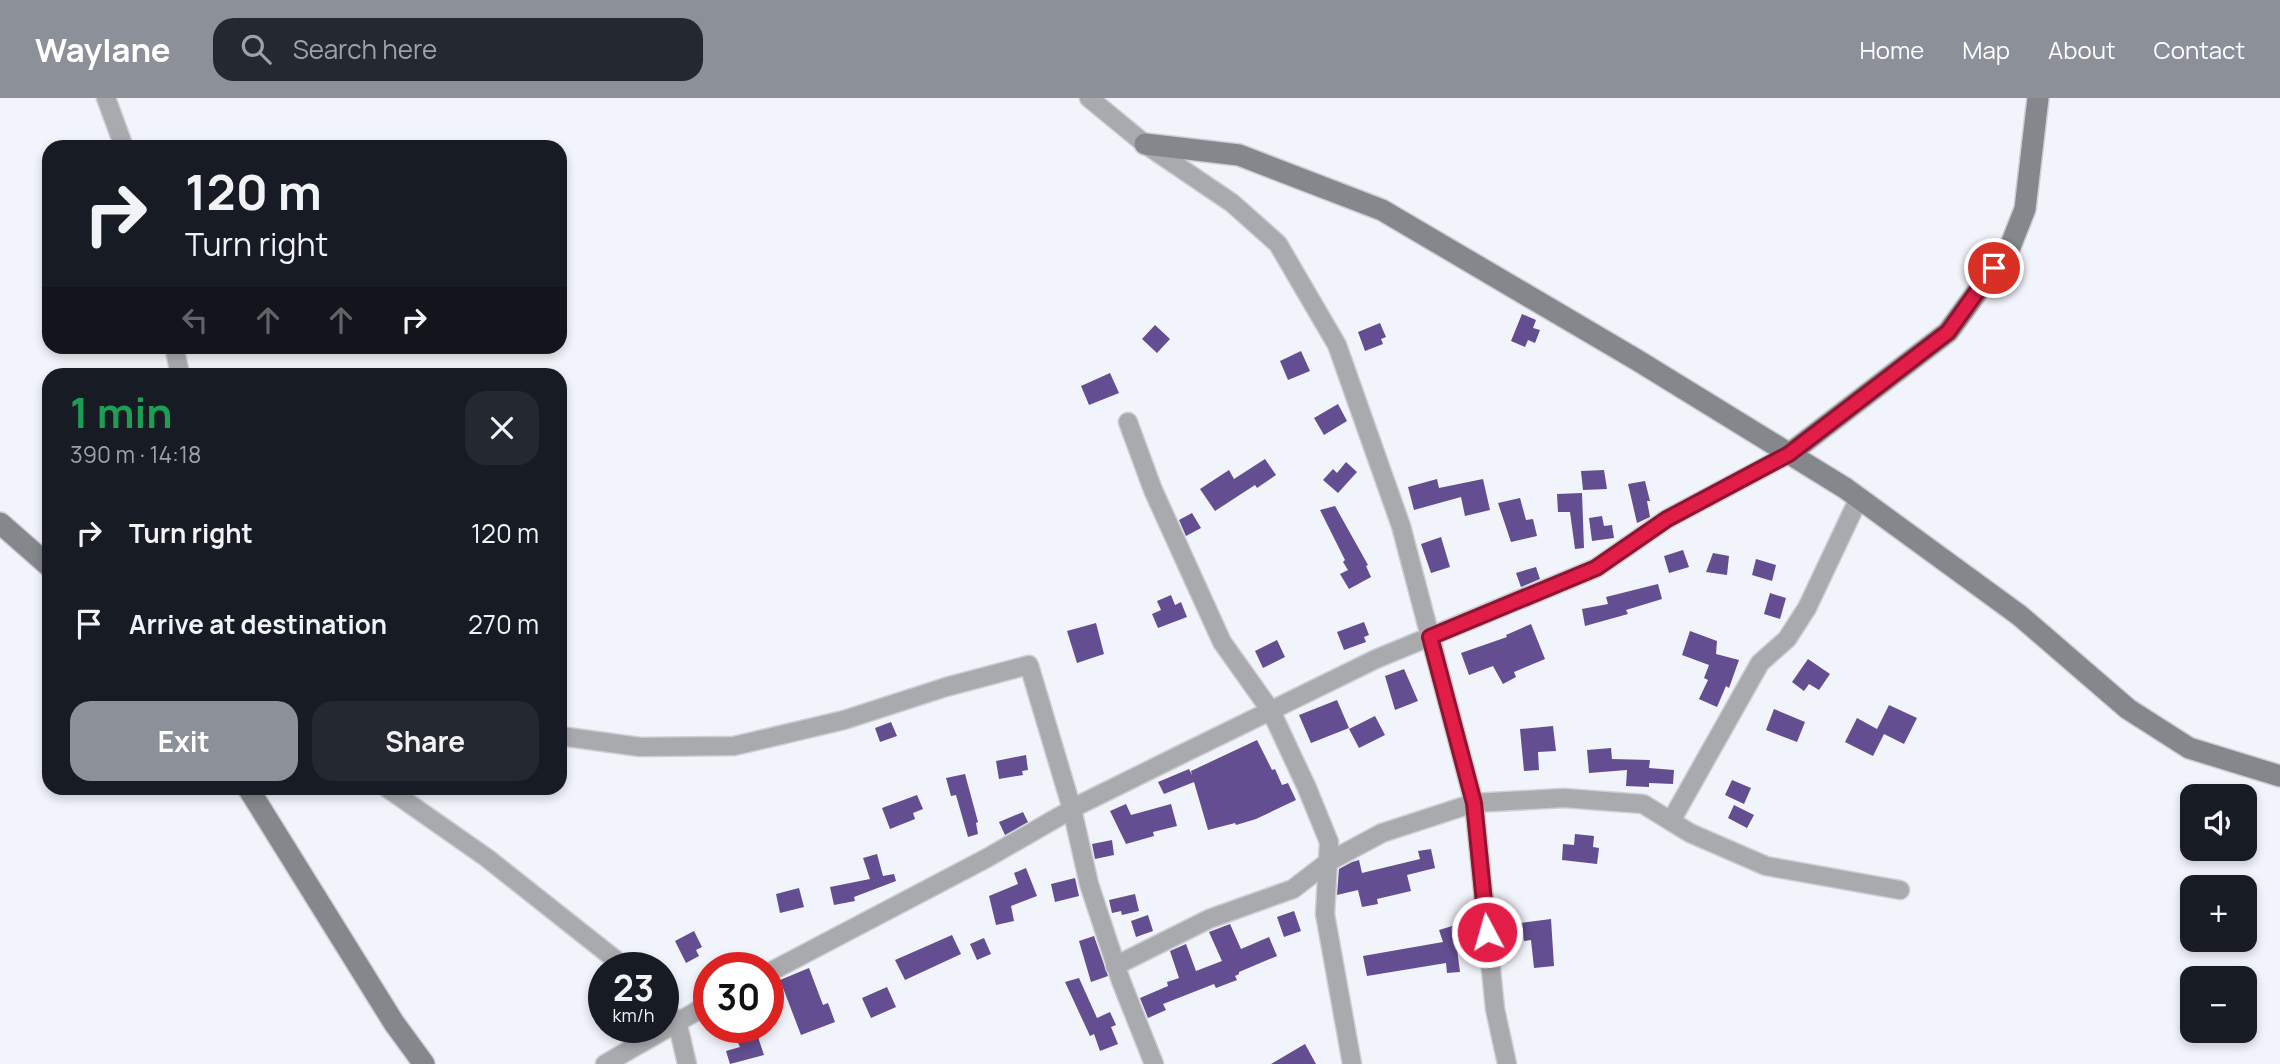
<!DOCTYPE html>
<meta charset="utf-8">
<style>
:root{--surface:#171b24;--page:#242831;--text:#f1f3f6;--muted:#9ea1a6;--accent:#8c9099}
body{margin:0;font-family:Manrope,sans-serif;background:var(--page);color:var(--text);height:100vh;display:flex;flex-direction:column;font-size:26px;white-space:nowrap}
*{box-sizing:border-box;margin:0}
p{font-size:23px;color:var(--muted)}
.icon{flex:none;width:38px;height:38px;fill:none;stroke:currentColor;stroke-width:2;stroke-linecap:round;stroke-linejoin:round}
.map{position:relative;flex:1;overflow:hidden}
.side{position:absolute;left:42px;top:270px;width:525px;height:427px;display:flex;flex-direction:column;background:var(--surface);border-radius:21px;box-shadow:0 4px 10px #0003}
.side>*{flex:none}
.banner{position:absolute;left:42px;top:42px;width:525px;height:214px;border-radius:21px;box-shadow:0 4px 10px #0003;background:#171b24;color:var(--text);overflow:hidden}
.controls{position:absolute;left:2180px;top:686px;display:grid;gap:14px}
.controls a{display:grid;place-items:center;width:77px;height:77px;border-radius:14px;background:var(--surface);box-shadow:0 4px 10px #0003;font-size:35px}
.speed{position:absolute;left:588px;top:854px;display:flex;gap:14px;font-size:35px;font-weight:700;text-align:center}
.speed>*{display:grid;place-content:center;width:91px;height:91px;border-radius:50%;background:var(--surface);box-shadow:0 4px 10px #0003;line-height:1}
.speed small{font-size:18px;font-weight:400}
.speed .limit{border:10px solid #d22;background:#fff;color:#111}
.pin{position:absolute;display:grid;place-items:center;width:60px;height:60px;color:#fff;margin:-30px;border:4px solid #fff;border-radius:50%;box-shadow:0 2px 7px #0007}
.me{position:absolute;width:77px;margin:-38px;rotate:354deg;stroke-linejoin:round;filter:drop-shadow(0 0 5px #0008)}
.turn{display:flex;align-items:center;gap:24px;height:147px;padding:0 28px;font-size:32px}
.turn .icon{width:91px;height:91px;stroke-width:2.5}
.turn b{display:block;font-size:49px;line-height:60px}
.lanes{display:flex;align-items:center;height:66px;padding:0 28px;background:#0003;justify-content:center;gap:35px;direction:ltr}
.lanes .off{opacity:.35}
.round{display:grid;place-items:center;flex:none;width:74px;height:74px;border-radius:21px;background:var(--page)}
.summary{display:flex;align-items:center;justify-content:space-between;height:119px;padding:0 28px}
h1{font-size:42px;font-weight:700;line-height:52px;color:#1e9e55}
.cta{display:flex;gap:14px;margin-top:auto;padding:14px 28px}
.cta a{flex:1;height:80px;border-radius:21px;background:var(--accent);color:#fff;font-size:28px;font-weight:700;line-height:80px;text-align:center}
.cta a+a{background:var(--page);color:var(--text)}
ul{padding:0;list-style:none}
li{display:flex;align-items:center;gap:21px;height:91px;padding:0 28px}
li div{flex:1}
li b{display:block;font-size:26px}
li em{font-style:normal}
header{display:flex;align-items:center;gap:42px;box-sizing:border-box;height:98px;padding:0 35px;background:var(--accent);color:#fff}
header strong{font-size:33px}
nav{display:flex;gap:38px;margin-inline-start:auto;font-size:24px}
.search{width:490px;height:63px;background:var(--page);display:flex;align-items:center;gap:18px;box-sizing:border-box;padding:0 24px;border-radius:21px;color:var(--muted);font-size:26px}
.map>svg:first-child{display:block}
</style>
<header>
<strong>Waylane</strong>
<div class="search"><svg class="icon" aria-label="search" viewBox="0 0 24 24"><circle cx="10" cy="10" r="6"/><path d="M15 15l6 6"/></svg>Search here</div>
<nav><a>Home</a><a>Map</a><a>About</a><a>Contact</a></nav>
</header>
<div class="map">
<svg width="2280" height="966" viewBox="0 0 2280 966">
<rect width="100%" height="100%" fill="#f2f4fb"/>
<path fill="#624e90" d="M 1522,216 L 1536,222 L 1533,230 L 1540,232 L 1535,245 L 1528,242 L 1525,249 L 1511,243 Z
M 1380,225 L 1386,239 L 1381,241 L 1383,246 L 1365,253 L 1358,234 Z
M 1155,227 L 1170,241 L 1157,255 L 1142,241 Z
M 1301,253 L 1310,273 L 1288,282 L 1280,263 Z
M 1110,275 L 1119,295 L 1089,307 L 1081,288 Z
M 1338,306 L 1347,323 L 1324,337 L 1314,320 Z
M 1265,361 L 1276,377 L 1257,390 L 1255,387 L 1215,413 L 1200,391 L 1229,372 L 1234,381 Z
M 1346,364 L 1357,374 L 1338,395 L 1323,382 L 1333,371 L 1337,375 Z
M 1604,372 L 1607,391 L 1583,392 L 1581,373 Z
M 1437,381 L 1439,390 L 1483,381 L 1490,412 L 1465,418 L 1461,399 L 1414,412 L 1408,389 Z
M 1645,383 L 1650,403 L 1647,403 L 1650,419 L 1637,425 L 1628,386 Z
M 1582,395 L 1584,450 L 1575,451 L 1570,414 L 1558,414 L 1557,396 Z
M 1520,400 L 1526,422 L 1533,421 L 1537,438 L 1511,444 L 1498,405 Z
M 1335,408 L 1368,467 L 1366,468 L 1371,479 L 1349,491 L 1340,476 L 1348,472 L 1343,464 L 1345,462 L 1320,412 Z
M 1192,415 L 1201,430 L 1186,438 L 1179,422 Z
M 1602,418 L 1604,428 L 1612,427 L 1614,440 L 1592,443 L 1589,420 Z
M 1441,439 L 1450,469 L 1431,475 L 1421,446 Z
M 1683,452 L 1689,469 L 1669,475 L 1664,458 Z
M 1713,455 L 1729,458 L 1727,477 L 1706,474 Z
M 1756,461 L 1776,467 L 1772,483 L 1752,477 Z
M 1536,469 L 1540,481 L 1521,489 L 1516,475 Z
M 1658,486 L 1662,501 L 1626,512 L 1628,516 L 1585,528 L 1582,511 L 1608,506 L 1606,499 Z
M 1770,495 L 1786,500 L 1780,521 L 1764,516 Z
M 1171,497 L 1175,507 L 1181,504 L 1187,519 L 1158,530 L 1152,516 L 1161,512 L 1157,503 Z
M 1364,524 L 1369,537 L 1364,539 L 1366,544 L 1344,552 L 1337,534 Z
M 1096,525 L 1104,556 L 1077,565 L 1067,533 Z
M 1531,526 L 1545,561 L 1514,574 L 1516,579 L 1503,586 L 1493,568 L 1469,577 L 1461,555 L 1507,539 L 1506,537 Z
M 1690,533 L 1717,543 L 1716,556 L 1739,562 L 1729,590 L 1726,588 L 1717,609 L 1699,601 L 1708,582 L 1704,580 L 1709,567 L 1682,557 Z
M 1277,542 L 1285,559 L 1263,570 L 1255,553 Z
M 1808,561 L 1830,576 L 1819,592 L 1809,586 L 1804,593 L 1792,584 Z
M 1404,571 L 1418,603 L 1395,612 L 1385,578 Z
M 1337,602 L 1349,630 L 1311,645 L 1299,617 Z
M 1889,607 L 1917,620 L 1904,646 L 1884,636 L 1873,658 L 1845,644 L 1857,620 L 1877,631 Z
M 1774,611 L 1805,624 L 1797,644 L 1766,632 Z
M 1375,618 L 1385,637 L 1359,650 L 1349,631 Z
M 891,624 L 897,638 L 880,644 L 875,630 Z
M 1553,628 L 1556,653 L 1538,654 L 1539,672 L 1524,673 L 1520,631 Z
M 1257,642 L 1272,672 L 1275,671 L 1282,687 L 1288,685 L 1296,702 L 1256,721 L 1236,727 L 1235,725 L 1208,732 L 1194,684 L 1164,696 L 1158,684 L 1189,671 L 1192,677 L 1191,673 Z
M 1611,650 L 1612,661 L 1650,662 L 1649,670 L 1674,672 L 1673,686 L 1649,685 L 1649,689 L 1626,688 L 1627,672 L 1589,675 L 1587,652 Z
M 1026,657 L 1028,672 L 1022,673 L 1023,677 L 999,681 L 996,663 Z
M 965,676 L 978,724 L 976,725 L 978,736 L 968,739 L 956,697 L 951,698 L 946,680 Z
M 1732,682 L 1751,690 L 1744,706 L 1725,697 Z
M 917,697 L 923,711 L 913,715 L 915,721 L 890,731 L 882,710 Z
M 1126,706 L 1131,717 L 1171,706 L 1177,728 L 1153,734 L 1154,738 L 1126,746 L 1110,713 Z
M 1734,707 L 1754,717 L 1747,730 L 1728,720 Z
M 1023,714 L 1028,724 L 1005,737 L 999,724 Z
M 1575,736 L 1594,738 L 1593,749 L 1599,750 L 1597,766 L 1562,762 L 1563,746 L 1574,747 Z
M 1112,742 L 1114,757 L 1095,761 L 1092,746 Z
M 1431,751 L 1435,770 L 1407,777 L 1411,793 L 1377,801 L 1378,806 L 1362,809 L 1358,792 L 1337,797 L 1339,771 L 1352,764 L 1359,762 L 1362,775 L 1420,761 L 1418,753 Z
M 877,756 L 883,778 L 894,776 L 896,783 L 854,799 L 855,803 L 834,807 L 830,789 L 870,781 L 863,760 Z
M 1026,770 L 1037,798 L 1011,808 L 1014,823 L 996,827 L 989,798 L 1018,786 L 1014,775 Z
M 1075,780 L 1079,798 L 1055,804 L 1051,786 Z
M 799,790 L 804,809 L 780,815 L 776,796 Z
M 1135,796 L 1139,813 L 1122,817 L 1121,813 L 1112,815 L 1109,802 Z
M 1294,813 L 1301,833 L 1284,839 L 1277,819 Z
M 1148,817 L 1153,833 L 1136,839 L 1131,823 Z
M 1551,821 L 1554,868 L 1534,870 L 1531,842 L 1524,843 L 1521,825 Z
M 1230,826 L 1241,851 L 1269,839 L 1277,858 L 1239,874 L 1239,876 L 1235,878 L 1237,882 L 1216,890 L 1214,886 L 1163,906 L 1166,912 L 1148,920 L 1140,900 L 1168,888 L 1167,884 L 1179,880 L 1170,853 L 1186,846 L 1196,873 L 1222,863 L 1209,834 Z
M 1459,826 L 1463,841 L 1456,843 L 1460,874 L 1447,875 L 1446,865 L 1367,878 L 1363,858 L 1443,844 L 1439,832 Z
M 694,833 L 702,849 L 696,852 L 699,858 L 686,865 L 675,843 Z
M 952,837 L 961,856 L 905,882 L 895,862 Z
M 1094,838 L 1108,878 L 1091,884 L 1079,843 Z
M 984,840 L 991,856 L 977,862 L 970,846 Z
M 809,870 L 823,907 L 828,905 L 835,924 L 801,937 L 780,882 Z
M 1079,880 L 1097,920 L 1110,914 L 1116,927 L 1111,929 L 1118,946 L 1100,953 L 1094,936 L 1090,938 L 1065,884 Z
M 887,889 L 896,909 L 871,920 L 862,900 Z
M 758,939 L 764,957 L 730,966 L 726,953 L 740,949 L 738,945 Z
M 1305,946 L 1316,966 L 1271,966 Z"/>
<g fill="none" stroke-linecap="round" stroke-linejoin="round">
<defs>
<path id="street" d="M 106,0 L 124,49
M 1089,0 L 1145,46 L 1232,105 L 1278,146 L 1337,247 L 1401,428 L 1474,705 L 1495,911 L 1507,966
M 174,248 L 180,276
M 1128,324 L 1153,392 L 1222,544 L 1271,613 L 1307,690 L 1329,744 L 1325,816 L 1352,966
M 560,638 L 640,649 L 734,648 L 844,622 L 946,589 L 1029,567 L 1072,711 L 1089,786 L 1121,883 L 1154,966
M 387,690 L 487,760 L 626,870
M 1671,723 L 1760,565 L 1787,541 L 1807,510 L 1859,400
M 1115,868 L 1209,821 L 1293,791 L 1328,764 L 1382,735 L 1474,705 L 1564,700 L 1643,706 L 1690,735 L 1766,768 L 1900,792
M 768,875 L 987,760 L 1081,706 L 1180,657 L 1376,561 L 1596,470 L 1667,421 L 1789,356
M 663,909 L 677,923 L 687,966
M 605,966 L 709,906"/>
<path id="secondary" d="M 1145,46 L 1239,57 L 1382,112 L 1637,262 L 1845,390 L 2019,517 L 2128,611 L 2189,650 L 2280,678
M 1789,356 L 1948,234 L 2010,149 L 2025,111 L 2038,0
M 0,425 L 49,468
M 248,690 L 394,925 L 424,966"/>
</defs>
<use href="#street" stroke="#cdcfd5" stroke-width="21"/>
<use href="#secondary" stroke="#cdcfd5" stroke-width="24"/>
<use href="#street" stroke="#a9aaad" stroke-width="18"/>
<use href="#secondary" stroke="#84878b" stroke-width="21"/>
</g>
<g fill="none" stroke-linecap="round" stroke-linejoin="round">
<defs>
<path id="route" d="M 1487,834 L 1474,705 L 1430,539 L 1596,470 L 1667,421 L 1789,356 L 1948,234 L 1994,170"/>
</defs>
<use href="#route" stroke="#92132f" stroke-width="18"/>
<use href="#route" stroke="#e11d48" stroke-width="12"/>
</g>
</svg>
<div class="controls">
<a><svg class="icon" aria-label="sound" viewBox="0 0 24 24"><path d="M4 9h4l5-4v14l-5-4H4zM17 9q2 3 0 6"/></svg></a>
<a>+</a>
<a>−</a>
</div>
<div class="speed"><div>23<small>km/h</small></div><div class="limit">30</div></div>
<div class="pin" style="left:1994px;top:170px;background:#d93025"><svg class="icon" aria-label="arrive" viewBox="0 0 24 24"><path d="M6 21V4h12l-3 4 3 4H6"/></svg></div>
<svg class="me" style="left:1487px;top:834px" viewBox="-20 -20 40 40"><circle r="17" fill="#e11d48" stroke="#fff" stroke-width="3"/><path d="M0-11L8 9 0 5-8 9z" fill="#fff"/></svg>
<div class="banner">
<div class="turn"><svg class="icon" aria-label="right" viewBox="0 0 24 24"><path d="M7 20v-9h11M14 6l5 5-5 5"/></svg><div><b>120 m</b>Turn right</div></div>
<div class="lanes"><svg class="icon off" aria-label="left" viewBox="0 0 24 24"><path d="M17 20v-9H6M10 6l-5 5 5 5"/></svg><svg class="icon off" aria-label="ahead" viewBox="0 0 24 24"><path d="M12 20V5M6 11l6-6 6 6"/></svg><svg class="icon off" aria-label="ahead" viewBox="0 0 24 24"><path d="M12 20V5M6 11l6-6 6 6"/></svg><svg class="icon" aria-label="right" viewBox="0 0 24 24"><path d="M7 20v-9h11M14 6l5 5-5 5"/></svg></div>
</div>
<section class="side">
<div class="summary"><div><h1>1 min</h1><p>390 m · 14:18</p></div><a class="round"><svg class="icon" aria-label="close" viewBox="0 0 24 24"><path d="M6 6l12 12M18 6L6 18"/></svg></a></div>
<ul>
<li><svg class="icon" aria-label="right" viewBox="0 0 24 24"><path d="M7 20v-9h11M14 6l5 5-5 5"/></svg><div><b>Turn right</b></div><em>120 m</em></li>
<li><svg class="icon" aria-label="arrive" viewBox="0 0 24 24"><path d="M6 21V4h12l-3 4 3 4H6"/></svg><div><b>Arrive at destination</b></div><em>270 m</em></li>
</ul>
<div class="cta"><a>Exit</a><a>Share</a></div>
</section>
</div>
